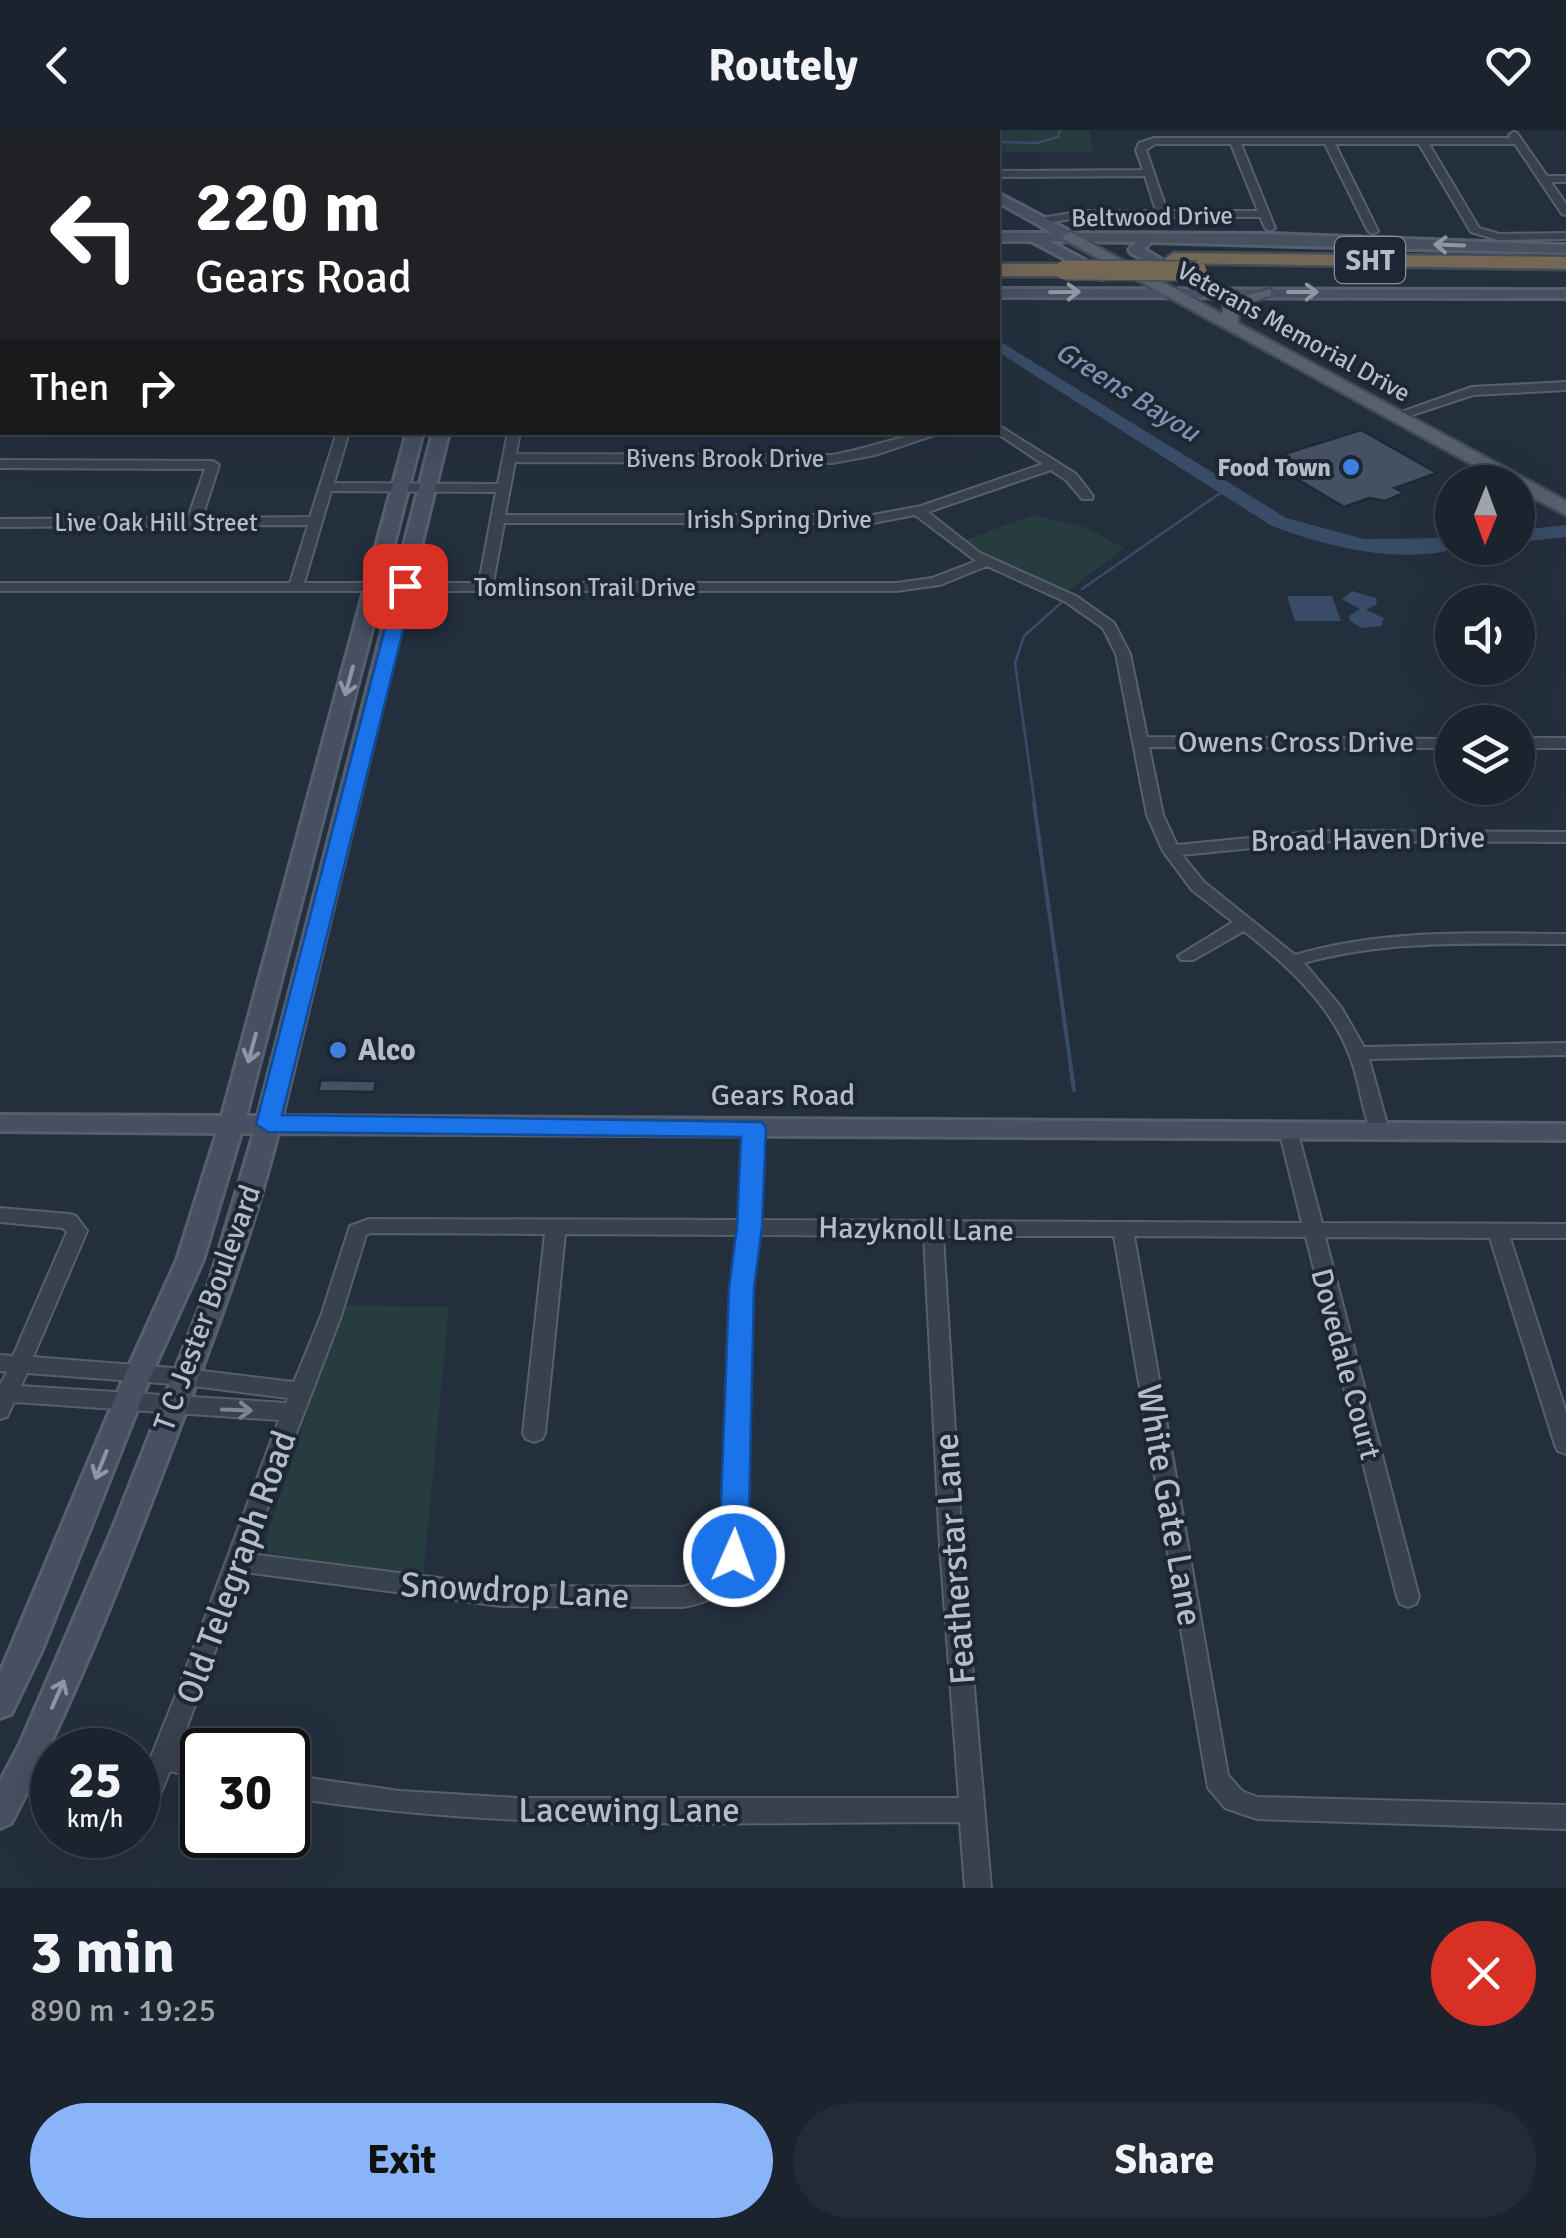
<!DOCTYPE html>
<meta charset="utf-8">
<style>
:root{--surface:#1b232e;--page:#242b36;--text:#f1f3f6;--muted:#a0a4aa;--line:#39404a;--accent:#8ab4f8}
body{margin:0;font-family:Signika,sans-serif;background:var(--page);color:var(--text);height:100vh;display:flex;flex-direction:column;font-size:38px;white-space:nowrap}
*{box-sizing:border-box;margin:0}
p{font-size:32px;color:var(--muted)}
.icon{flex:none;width:55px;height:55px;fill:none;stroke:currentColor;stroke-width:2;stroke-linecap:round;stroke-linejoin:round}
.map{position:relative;height:1758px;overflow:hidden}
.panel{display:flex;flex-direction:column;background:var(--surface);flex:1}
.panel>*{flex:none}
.banner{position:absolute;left:0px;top:0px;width:1000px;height:305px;box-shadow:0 10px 40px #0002,0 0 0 2px var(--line);background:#202124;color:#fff;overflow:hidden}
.needle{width:65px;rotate:181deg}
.tools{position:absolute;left:1435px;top:335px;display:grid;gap:20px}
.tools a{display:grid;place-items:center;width:100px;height:100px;border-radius:50%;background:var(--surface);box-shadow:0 10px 40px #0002,0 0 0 2px var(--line);font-size:50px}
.speed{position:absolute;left:30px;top:1598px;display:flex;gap:20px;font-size:50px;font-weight:700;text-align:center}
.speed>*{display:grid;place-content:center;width:130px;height:130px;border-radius:50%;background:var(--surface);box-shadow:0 10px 40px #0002,0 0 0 2px var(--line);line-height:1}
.speed small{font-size:25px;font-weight:400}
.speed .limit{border:5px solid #111;border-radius:15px;background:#fff;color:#111}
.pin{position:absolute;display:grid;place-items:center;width:85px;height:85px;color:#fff;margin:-42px;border-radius:20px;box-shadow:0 5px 15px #0006}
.me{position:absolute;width:110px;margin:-55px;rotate:2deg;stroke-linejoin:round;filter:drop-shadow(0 0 8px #0008)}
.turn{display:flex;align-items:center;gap:35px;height:210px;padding:0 30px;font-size:45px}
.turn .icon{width:130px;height:130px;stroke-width:2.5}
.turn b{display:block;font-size:70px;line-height:85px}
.then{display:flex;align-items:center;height:95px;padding:0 30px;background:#0003;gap:20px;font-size:38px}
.round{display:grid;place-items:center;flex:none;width:105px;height:105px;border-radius:52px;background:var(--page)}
.head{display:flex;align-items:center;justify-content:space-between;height:170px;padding:0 30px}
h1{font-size:60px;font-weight:700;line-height:75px}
.cta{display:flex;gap:20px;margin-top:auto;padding:20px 30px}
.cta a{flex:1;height:115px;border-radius:60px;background:var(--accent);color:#111;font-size:40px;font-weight:700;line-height:115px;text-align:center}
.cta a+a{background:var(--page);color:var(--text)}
header{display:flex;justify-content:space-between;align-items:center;height:130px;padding:0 30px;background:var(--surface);font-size:45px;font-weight:700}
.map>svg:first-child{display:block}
</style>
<header><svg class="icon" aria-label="back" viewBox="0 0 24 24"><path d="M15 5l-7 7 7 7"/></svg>Routely<svg class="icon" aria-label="heart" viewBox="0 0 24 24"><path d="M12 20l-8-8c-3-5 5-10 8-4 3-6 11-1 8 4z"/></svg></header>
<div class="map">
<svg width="1566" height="1758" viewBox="0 0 1566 1758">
<rect width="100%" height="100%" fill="#242f3e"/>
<path fill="#263c3f" d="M 907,0 L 1090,0 L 1093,22 L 998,22 L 998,2 Z
M 1034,385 L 1085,397 L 1124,418 L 1067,462 L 1011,440 L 960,412 Z
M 342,1175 L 449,1177 L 423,1447 L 262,1422 Z"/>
<path fill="#394c67" d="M 1352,461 L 1376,468 L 1377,474 L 1366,480 L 1384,488 L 1381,496 L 1362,498 L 1350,491 L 1349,486 L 1360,479 L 1342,469 Z
M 1287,466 L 1332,466 L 1341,491 L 1295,491 Z"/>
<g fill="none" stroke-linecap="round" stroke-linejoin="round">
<path stroke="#394c67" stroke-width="2.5" d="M 998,12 L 1036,13 L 1058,7 L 1060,0
M 1082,459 L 1226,359
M 1035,676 L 1015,533 L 1024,506 L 1061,473"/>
<path stroke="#394c67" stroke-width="4" d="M 1034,673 L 1074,960"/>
<path fill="#394c67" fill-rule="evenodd" d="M 2,115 L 2,125 L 0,126 L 0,116 Z
M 998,210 L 1286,388 L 1364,409 L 1452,408 L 1452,418 L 1459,418 C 1401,435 1328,417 1272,396 L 998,222 Z
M 1566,395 L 1566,407 L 1518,412 L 1518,400 Z"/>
</g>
<path fill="#455162" stroke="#1f2835" stroke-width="2.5" d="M 1361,300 L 1437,343 L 1395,358 L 1404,363 L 1385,371 L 1369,368 L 1344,377 L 1265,330 Z
M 321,950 L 376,951 L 374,962 L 318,961 Z"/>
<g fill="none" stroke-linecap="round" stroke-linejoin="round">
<defs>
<path id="minor" d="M 1514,2 L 1517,3 L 1547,46 L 1566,46 L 1566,52 L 1551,52 L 1566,74 L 1566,85 L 1562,84 L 1515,14 L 1429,14 L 1479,98 L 1499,104 L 1566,103 L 1566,109 L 1498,110 L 1471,102 L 1419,14 L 1335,14 L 1378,101 L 1373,104 L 1368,101 L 1325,14 L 1241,14 L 1275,98 L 1270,101 L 1265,98 L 1260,87 L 1083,87 L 1040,94 L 1035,91 L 1036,89 L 1083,81 L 1156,81 L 1145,46 L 998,47 L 998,41 L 1143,40 L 1136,20 L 1139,13 L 1154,8 L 1511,8 L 1509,5 ZM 1155,14 L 1231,14 L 1258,81 L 1167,81 L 1146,20 Z
M 1566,252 L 1566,260 L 1473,265 L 1400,289 L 1390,286 L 1472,257 Z
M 0,275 L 2,275 L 2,283 L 0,283 Z
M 998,295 L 1076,344 L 1093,366 L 1092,369 L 1082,369 L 1066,350 L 1051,340 L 928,382 L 980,423 L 1076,466 L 1114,493 L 1130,524 L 1147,607 L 1452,609 L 1452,618 L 1149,617 L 1163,685 L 1177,715 L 1321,701 L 1566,702 L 1566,712 L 1321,711 L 1182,725 L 1204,752 L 1295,825 C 1384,799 1474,803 1566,804 L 1566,814 C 1478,814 1389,809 1304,833 L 1341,877 L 1364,917 L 1566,913 L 1566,925 L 1369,929 L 1389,1001 L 1387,1006 L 1373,1006 C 1361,980 1360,950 1349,924 C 1329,872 1285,834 1244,801 L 1193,830 L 1181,830 L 1178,826 L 1233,792 L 1192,760 L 1163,721 L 1147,685 L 1116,524 L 1103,498 L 1066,472 L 987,436 L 940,455 L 896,461 L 0,461 L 0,453 L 290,453 L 308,395 L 0,397 L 0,389 L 188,388 L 205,339 L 0,338 L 0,330 L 213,331 L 219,335 L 202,388 L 310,387 L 337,302 L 349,302 L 334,353 L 498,354 L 508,302 L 520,302 L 516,324 L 832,325 C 869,319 906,302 943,302 L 875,325 L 832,333 L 515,332 L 505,385 L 873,385 L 921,376 L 1043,334 L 995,302 L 998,302 ZM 331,361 L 496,362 L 479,453 L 304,453 ZM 915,385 L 976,431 L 932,448 L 896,453 L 493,453 L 504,393 L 873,393 Z
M 1518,608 L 1566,608 L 1566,618 L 1518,618 Z
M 753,991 L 760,993 L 762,998 L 760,1090 L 1302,1093 L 1279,1000 L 1281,995 L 1295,995 L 1297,1000 L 1322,1093 L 1566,1094 L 1566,1108 L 1510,1108 L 1566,1282 L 1566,1324 L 1558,1321 L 1555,1315 L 1490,1108 L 1325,1107 L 1419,1467 L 1416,1474 L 1408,1477 L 1400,1474 L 1397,1467 L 1306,1107 L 1134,1106 L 1228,1645 L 1242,1661 L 1257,1667 L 1566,1675 L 1566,1699 L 1257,1689 L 1225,1678 L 1208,1658 L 1114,1106 L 943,1106 L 962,1416 L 991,1758 L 965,1758 L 960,1692 C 736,1692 510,1703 288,1667 L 288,1645 L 400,1661 L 518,1668 L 959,1668 L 940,1416 L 924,1106 L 759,1105 L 751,1158 L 745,1425 C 731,1460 720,1470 683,1477 L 501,1476 L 244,1442 L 178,1621 L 202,1627 L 202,1649 L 170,1641 L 147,1695 L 138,1698 L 138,1660 L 181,1552 L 279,1290 L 14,1272 L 7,1287 L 0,1289 L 0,1255 L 7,1242 L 0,1241 L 0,1225 L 13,1226 L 67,1102 L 63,1098 L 0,1092 L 0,1078 L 69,1084 L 76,1086 L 87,1101 L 33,1227 L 186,1239 L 294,1252 L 321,1186 L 350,1096 L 369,1089 L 741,1090 L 744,998 L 746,993 ZM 371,1103 L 545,1104 L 523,1303 L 526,1309 L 534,1312 L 542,1309 L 545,1303 L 565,1104 L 739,1105 L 731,1158 L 723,1425 L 708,1448 L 683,1457 L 501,1456 L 250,1424 L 341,1186 L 366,1105 ZM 27,1243 L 186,1255 L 288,1268 L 286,1273 L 21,1256 Z"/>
<path id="secondary" d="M 866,0 L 881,0 L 882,2 L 867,2 Z
M 998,63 L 1073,103 L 1268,104 L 1566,115 L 1566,123 L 1151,112 L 1144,119 L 1182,142 L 1182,148 L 1177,149 L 1131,123 L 1129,120 L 1136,112 L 1049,111 L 1107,142 L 1107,148 L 1102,149 L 1031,111 L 998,111 L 998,103 L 1053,103 L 998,72 Z
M 0,111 L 2,111 L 2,119 L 0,119 Z
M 0,159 L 2,159 L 2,167 L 0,167 Z
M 998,159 L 1566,160 L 1566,168 L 998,167 Z
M 407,302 L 423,302 L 246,986 L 258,986 L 433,302 L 449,302 L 282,986 L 1566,994 L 1566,1010 L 278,1003 C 249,1117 207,1226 165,1336 C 119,1457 71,1578 11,1693 L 0,1698 L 0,1652 L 20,1614 L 113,1398 L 209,1154 L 254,1003 L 241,1003 L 203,1130 L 151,1245 L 42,1520 L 11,1584 L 0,1588 L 0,1543 L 125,1245 L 177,1130 L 217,1003 L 0,1001 L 0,985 L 222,986 Z"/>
<path id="primary" d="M 1070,102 L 1222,184 L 1225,171 L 1271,159 L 1271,165 L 1239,177 L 1238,193 L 1566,371 L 1566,385 L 1518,360 L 1518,352 L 1504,352 L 1065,110 L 1062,107 Z"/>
<path id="motorway" d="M 1174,123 L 1566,127 L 1566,139 L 1167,133 L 1165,129 Z
M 998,134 L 1065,134 L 1074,140 L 1065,146 L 998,146 Z
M 0,138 L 2,138 L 2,150 L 0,150 Z"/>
</defs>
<use href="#minor" stroke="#565f6c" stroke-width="4"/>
<use href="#secondary" stroke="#565f6c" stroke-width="6"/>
<use href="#primary" stroke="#414a57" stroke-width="5"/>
<use href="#motorway" stroke="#434c59" stroke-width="5"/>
<use href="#minor" fill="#38414e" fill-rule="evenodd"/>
<use href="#secondary" fill="#465061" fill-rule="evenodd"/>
<use href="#primary" fill="#56606e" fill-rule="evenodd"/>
<use href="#motorway" fill="#746855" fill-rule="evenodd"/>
<defs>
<path id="motorway-bridge" d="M 1065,140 L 1197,141"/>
</defs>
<use href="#motorway-bridge" stroke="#434c59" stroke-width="22" stroke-linecap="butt"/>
<use href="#motorway-bridge" stroke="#746855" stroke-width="19"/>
</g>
<defs><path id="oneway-shaft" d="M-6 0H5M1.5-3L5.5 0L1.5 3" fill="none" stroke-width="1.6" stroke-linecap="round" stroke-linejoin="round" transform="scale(2.5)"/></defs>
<g stroke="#8e96a5">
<use href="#oneway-shaft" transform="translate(1449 115) rotate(-178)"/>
<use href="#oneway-shaft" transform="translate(1065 162) rotate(-1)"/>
<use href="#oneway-shaft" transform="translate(1303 162)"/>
<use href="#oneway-shaft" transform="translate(349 551) rotate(105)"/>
<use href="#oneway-shaft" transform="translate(252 918) rotate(105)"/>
<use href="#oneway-shaft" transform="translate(101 1335) rotate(112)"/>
<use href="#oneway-shaft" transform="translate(58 1564) rotate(-66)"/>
</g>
<use stroke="#7c8592" href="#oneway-shaft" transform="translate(237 1280) rotate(2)"/>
<path fill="#1a73e8" stroke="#114b97" stroke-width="2.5" d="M 405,451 L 414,456 L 282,985 L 762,992 L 766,998 L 762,1097 L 754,1158 L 748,1426 L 744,1434 L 734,1438 L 723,1434 L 719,1426 L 729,1158 L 737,1097 L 741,1007 L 268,1002 L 256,994 L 396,456 Z"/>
<g fill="#3f7fe0" stroke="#1d2633" stroke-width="4">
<circle cx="1351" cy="337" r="10"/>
<circle cx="338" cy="920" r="10"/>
</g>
<g text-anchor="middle" stroke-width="8" stroke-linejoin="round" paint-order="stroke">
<g font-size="25" fill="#b4bcc9" stroke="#1d2633">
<text transform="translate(1152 86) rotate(-1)" y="9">Beltwood Drive</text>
<text transform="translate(1294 201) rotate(29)" y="9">Veterans Memorial Drive</text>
<text x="725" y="337">Bivens Brook Drive</text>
<text x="779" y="398">Irish Spring Drive</text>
<text x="156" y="401">Live Oak Hill Street</text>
<text x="585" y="466">Tomlinson Trail Drive</text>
</g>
<g font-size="25" font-weight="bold" fill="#b4bcc9" stroke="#1d2633" text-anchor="end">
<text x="1331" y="346">Food Town</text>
</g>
<rect fill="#1d2633" stroke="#878f9c" stroke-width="2.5" x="1335" y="107" width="70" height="46" rx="8"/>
<g font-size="28" font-weight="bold" fill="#b4bcc9">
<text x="1370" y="140">SHT</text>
</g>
<g font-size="28" font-style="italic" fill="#7c92b1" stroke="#1d2633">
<text transform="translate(1128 261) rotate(32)" y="10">Greens Bayou</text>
</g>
<g font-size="30" fill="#b4bcc9" stroke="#1d2633">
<text x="1296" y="622">Owens Cross Drive</text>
<text transform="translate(1368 709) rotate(-1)" y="10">Broad Haven Drive</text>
<text x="783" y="975">Gears Road</text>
<text transform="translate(916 1099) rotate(1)" y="10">Hazyknoll Lane</text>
<text transform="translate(207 1178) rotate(-70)" y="10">T C Jester Boulevard</text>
<text transform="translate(1346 1234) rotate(75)" y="10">Dovedale Court</text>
</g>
<g font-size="30" font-weight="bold" fill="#b4bcc9" stroke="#1d2633" text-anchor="start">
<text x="358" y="930">Alco</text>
</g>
<g font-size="35" fill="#b4bcc9" stroke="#1d2633">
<text transform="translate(1170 1375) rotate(80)" y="12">White Gate Lane</text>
<text transform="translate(954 1429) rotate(-94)" y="12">Featherstar Lane</text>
<text transform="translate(236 1437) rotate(-70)" y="12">Old Telegraph Road</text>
<text transform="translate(515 1460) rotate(3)" y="12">Snowdrop Lane</text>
<text x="629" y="1692">Lacewing Lane</text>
</g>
</g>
</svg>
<div class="tools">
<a><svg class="needle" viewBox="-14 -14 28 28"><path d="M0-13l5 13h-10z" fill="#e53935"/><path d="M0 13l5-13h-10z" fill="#a0a4aa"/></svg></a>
<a><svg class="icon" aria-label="sound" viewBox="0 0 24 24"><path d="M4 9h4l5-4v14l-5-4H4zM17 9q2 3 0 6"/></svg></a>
<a><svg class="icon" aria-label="layers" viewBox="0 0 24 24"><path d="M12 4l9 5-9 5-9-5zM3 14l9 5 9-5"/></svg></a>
</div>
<div class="speed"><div>25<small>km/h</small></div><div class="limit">30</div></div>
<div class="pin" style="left:405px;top:456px;background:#d93025"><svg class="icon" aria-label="arrive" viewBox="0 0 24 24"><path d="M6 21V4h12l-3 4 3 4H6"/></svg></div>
<svg class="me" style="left:734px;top:1426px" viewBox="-20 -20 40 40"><circle r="17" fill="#1a73e8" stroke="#fff" stroke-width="3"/><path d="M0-11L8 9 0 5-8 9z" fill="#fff"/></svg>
<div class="banner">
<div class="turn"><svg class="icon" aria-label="left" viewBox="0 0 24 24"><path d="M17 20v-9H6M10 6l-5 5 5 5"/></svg><div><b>220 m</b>Gears Road</div></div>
<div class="then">Then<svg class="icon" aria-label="right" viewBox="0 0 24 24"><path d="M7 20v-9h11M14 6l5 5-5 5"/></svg></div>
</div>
</div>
<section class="panel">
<div class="head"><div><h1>3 min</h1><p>890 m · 19:25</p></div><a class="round" style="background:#d93025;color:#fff"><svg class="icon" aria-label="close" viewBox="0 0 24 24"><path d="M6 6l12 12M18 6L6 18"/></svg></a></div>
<div class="cta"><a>Exit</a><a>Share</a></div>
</section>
